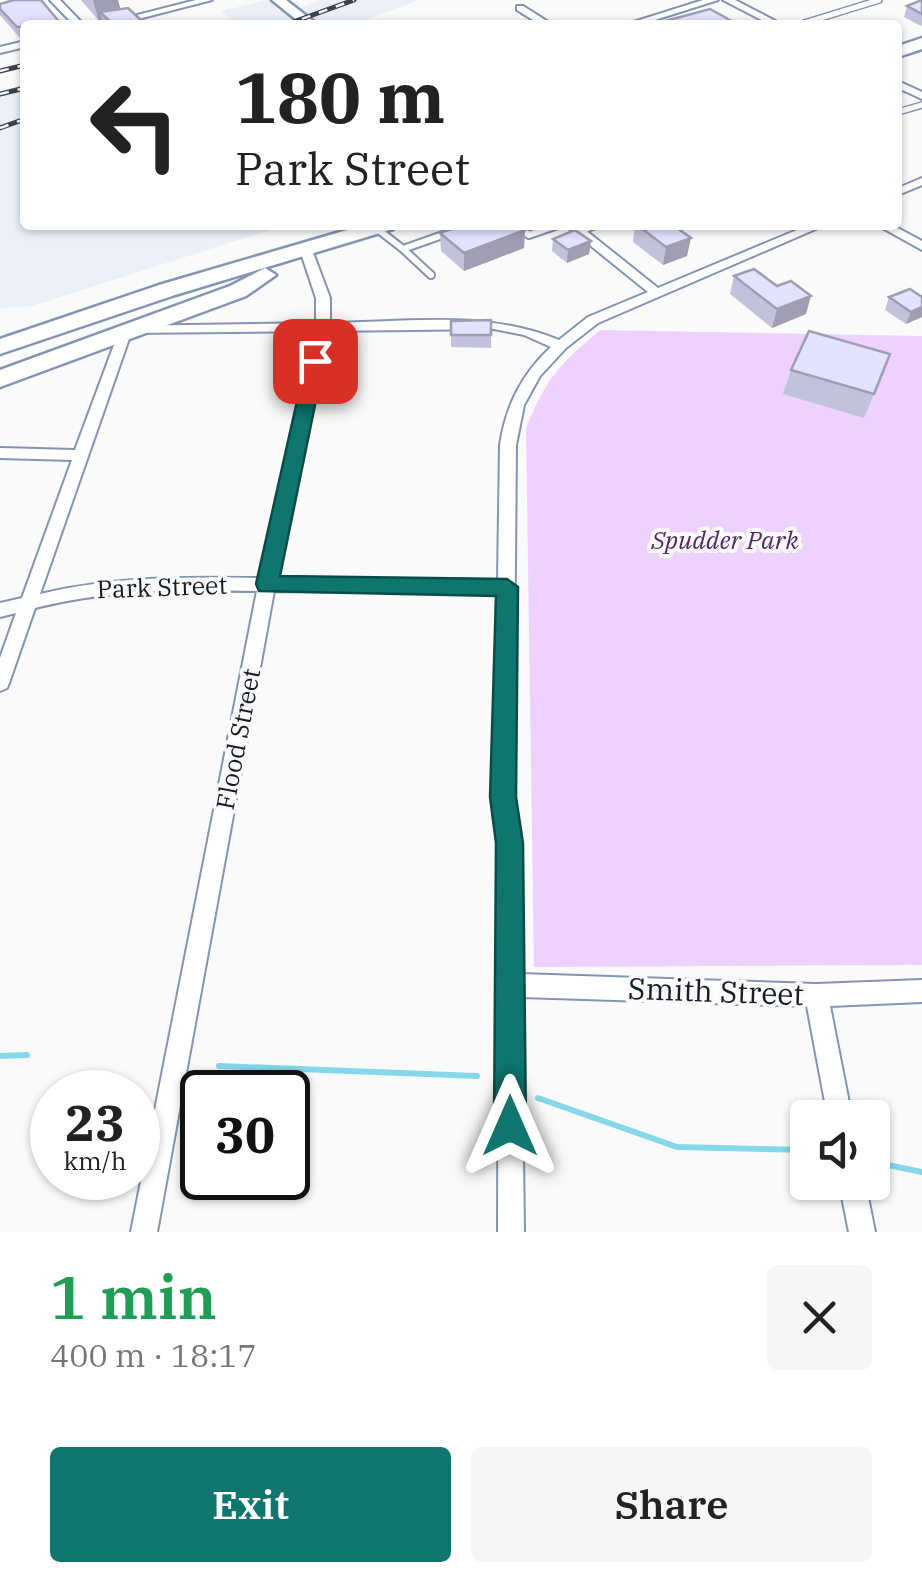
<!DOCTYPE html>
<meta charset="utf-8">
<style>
:root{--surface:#fff;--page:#f6f6f6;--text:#222;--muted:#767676;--accent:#0f766e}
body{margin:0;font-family:"IBM Plex Serif",serif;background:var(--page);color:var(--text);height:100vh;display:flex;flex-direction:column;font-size:38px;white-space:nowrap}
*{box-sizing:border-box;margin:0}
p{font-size:32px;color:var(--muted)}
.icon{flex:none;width:55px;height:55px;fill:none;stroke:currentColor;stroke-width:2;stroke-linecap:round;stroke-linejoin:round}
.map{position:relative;height:1232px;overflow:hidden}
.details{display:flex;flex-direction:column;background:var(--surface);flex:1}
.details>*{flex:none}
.banner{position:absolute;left:20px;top:20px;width:882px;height:210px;border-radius:10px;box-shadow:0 2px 8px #0004;background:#fff;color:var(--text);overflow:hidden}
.buttons{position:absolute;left:790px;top:1100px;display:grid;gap:20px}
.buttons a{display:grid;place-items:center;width:100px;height:100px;border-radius:10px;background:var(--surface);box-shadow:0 2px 8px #0004;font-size:50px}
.speed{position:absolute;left:30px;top:1070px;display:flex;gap:20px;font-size:50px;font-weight:700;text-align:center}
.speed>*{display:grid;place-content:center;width:130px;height:130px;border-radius:50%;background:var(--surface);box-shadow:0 2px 8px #0004;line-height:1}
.speed small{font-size:25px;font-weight:400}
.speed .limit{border:5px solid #111;border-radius:15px;background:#fff;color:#111}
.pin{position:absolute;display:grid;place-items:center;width:85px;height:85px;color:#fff;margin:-42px;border-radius:20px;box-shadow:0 5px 15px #0006}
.me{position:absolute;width:110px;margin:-55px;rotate:0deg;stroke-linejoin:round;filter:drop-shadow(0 0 8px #0008)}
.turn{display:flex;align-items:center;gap:35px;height:210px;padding:0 50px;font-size:45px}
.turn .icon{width:130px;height:130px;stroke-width:2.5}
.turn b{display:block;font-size:70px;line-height:85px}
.round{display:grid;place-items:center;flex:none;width:105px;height:105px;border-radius:10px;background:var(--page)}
.headline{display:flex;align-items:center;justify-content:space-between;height:170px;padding:0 50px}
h1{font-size:60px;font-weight:600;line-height:75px;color:#1e9e55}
.action{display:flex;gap:20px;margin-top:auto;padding:20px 50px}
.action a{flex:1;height:115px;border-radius:10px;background:var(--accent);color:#fff;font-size:40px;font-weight:600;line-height:115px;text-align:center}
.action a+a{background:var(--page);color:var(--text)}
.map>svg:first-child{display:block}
</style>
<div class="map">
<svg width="922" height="1232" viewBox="0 0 922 1232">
<rect width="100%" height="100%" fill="#fafafa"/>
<path fill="#ebf0f8" d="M 267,0 L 284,14 L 320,0 L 419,0 L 352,25 L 200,25 L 233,21 L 221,11 Z
M 25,84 L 25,225 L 285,225 L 29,307 L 0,308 L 0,91 Z"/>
<path fill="#edd2ff" d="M 600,330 L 922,336 L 922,965 L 534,967 L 526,428 C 547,377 559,365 600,330 Z"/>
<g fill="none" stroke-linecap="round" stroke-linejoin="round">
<path stroke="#84d8ea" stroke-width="6" d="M 0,1056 L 27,1055
M 219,1066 L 477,1076
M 538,1098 L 677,1147 L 808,1150
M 883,1164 L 922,1172"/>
<defs>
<path id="lane-far1" d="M 798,25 L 879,0
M 898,112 L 922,105"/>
<path id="lane" d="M 516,225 L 529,235 L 558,225
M 376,228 L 403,249 L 471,225
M 579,232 L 595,225
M 403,249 L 431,275"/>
<path id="street" d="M 50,0 L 60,0 L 84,25 L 74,25 Z
M 196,0 L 212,0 L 115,25 L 98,25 Z
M 703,0 L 718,0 L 639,25 L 624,25 Z
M 723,0 L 735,0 L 783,25 L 771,25 Z
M 517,6 L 523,6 L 553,25 L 541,25 L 517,10 Z
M 25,41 L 25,47 L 0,53 L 0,47 Z
M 898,81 L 922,92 L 922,99 L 898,88 Z
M 922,178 L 922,185 L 898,195 L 898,188 Z
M 565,225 L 579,225 L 658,288 L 809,225 L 825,225 L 598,323 L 566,348 L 540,376 L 524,405 L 516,445 L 513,797 L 519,843 L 521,974 L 816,984 L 922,980 L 922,1002 L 830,1006 L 852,1118 L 828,1118 L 807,1006 L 521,997 L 524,1232 L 498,1232 L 499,843 L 493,797 L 497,593 L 274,591 L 157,1232 L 131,1232 L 257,591 C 179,590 112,589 35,608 L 9,683 L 7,688 L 0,691 L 0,658 L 16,613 L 0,617 L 0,603 L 22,598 L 72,460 L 0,458 L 0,448 L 75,450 L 121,326 L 316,323 L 316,298 L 300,250 L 306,246 L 312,250 L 330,298 L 330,323 C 406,322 487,310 559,340 L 588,317 L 648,292 ZM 494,329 L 524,335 L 551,347 C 522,374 506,405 500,445 L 498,580 L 277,578 L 328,331 ZM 315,331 L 260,578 C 185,577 114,576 40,594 L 131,333 Z
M 877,225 L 892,225 L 922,241 L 922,250 Z
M 839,1182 L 865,1182 L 875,1232 L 849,1232 Z"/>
<path id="secondary" d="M 272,0 L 286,0 L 318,25 L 303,25 Z"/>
<path id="primary" d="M 922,38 L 922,49 L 898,57 L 898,46 Z
M 364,225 L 396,225 L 393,229 L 175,295 L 0,354 L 0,339 L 159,285 Z
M 265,268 L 276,275 L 246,296 L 0,387 L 0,370 L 230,286 Z"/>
</defs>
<use href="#lane-far1" stroke="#8495b3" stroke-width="8"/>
<use href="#lane" stroke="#8495b3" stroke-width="10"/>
<use href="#street" stroke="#8495b3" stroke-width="4"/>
<use href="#secondary" stroke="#8495b3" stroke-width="5"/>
<use href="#primary" stroke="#8495b3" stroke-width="5"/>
<use href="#lane-far1" stroke="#fff" stroke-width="5"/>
<use href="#lane" stroke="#fff" stroke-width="6"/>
<use href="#street" fill="#fff" fill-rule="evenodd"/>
<use href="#secondary" fill="#fff" fill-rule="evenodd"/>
<use href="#primary" fill="#fff" fill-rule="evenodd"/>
<defs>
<path id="rail" d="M 285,25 L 354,0
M 0,71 L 25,65
M 0,94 L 25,88
M 0,128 L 25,119"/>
</defs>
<use href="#rail" stroke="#3c424b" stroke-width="5"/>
<use href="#rail" stroke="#fafafa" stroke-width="2.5" stroke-dasharray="9" stroke-linecap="butt"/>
</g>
<path fill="#c3c2db" d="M 81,0 L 118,0 L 120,9 L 143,25 L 104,25 L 102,20 L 99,21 Z
M 922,0 L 922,25 L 921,26 L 904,17 L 907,6 Z
M 0,4 L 25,25 L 25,38 L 20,38 L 0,15 Z
M 635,225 L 673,225 L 687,256 L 663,265 L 633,242 Z
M 525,230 L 524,248 L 464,271 L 441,251 L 440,233 Z
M 553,239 L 591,241 L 589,254 L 567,263 L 552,251 Z
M 734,276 L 806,314 L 772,328 L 730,294 Z
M 889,297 L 922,297 L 922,317 L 906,324 L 885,310 Z
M 491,320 L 491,348 L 451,347 L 451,321 Z
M 791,370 L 874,394 L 864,418 L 783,394 Z"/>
<path fill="#9f9eb2" d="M 93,0 L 118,0 L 122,15 L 100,12 L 102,20 L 99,21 Z
M 525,230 L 524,248 L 464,271 L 464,253 Z
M 691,238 L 687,256 L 663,265 L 666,247 Z
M 591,241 L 589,254 L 567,263 L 568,250 Z
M 811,296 L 806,314 L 772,328 L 777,309 Z
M 922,307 L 922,317 L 906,324 L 911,312 Z"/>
<path fill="#e3e2ff" stroke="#9f9eb2" stroke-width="2.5" d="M 14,0 L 41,0 L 62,25 L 25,25 L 25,30 L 24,27 L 17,27 L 0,9 L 0,4 Z
M 922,0 L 922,14 L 907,6 Z
M 128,8 L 143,22 L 132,25 L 114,25 L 100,12 Z
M 710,9 L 739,25 L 650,25 Z
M 462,225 L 519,225 L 525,230 L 464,253 L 440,233 Z
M 637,225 L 673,225 L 691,238 L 666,247 Z
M 575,230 L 591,241 L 568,250 L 553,239 Z
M 754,269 L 777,286 L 791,281 L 811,296 L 777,309 L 734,276 Z
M 910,289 L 922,297 L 922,307 L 911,312 L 889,297 Z
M 491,320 L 491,335 L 451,335 L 451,321 Z
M 809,331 L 890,354 L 874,394 L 791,370 Z"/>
<path fill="#0f766e" stroke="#0a4d48" stroke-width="2.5" d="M 315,355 L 324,361 L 280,576 L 507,579 L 518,587 L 516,797 L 523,843 L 526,1126 L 522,1138 L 510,1142 L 499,1138 L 494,1126 L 496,843 L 490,797 L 496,596 L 259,591 L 256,584 L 306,361 Z"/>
<g text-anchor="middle" stroke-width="8" stroke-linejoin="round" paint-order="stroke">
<g font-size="25" font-style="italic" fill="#522869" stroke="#fafafa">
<text x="725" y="549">Spudder Park</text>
</g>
<g font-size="25" fill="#161d28" stroke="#fafafa">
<text transform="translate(162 587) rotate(-2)" y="9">Park Street</text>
<text transform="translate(238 739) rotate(-79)" y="9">Flood Street</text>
</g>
<g font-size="30" fill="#161d28" stroke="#fafafa">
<text transform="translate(716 992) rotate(2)" y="10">Smith Street</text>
</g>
</g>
</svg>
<div class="buttons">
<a><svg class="icon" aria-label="sound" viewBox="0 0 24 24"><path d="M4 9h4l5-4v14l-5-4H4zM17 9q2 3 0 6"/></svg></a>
</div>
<div class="speed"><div>23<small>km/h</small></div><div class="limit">30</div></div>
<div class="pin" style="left:315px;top:361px;background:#d93025"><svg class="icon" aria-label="arrive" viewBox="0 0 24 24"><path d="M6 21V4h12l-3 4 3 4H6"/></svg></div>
<svg class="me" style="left:510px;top:1126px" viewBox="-20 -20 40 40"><path d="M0-17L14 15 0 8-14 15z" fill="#0f766e" stroke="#fff" stroke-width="4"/></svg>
<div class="banner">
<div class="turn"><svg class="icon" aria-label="left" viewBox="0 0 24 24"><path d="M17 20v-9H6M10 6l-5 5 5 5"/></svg><div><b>180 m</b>Park Street</div></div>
</div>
</div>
<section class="details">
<div class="headline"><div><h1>1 min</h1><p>400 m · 18:17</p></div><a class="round"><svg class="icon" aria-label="close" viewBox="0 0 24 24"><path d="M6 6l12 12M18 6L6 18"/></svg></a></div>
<div class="action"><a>Exit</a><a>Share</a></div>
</section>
